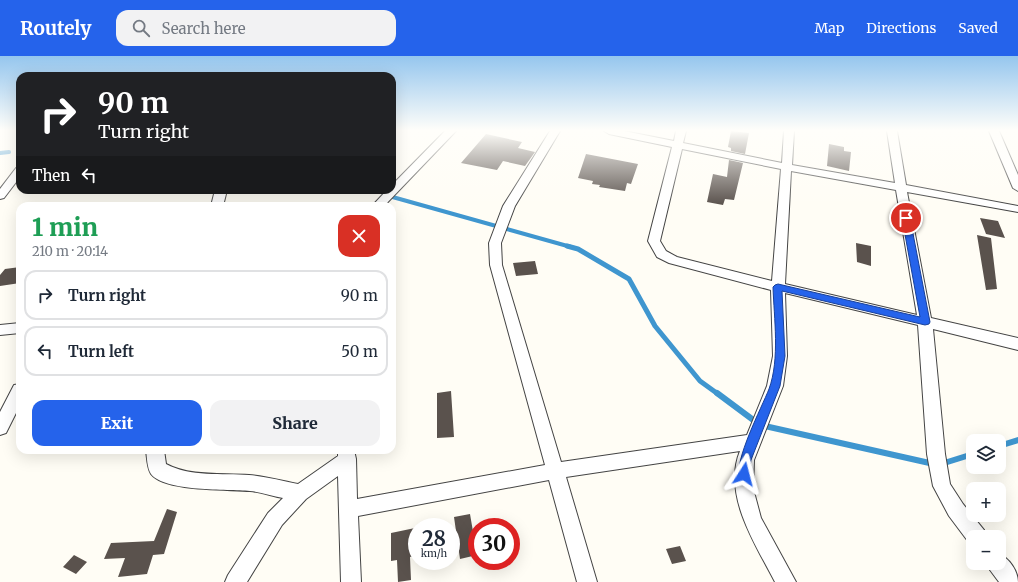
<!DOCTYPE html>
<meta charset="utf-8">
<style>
:root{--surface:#fff;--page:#f2f2f3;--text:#1f2937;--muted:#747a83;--line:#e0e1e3;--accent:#2563eb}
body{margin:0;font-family:Merriweather,serif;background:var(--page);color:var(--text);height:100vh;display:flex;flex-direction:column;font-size:15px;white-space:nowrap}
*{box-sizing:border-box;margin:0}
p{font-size:13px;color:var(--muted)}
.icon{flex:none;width:22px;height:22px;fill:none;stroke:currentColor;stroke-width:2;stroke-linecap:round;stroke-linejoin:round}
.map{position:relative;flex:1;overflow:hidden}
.side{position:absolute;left:16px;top:146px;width:380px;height:252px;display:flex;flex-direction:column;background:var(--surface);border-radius:12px;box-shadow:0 4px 16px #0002}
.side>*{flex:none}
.hud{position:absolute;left:16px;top:16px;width:380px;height:122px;border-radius:12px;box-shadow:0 4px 16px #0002;background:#202124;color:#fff;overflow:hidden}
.tools{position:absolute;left:966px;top:378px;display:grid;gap:8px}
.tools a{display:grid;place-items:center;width:40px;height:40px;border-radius:8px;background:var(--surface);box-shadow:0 4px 16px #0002;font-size:20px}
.speed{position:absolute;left:408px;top:462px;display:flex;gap:8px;font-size:20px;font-weight:700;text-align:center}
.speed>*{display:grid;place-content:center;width:52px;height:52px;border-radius:50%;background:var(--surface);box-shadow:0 4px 16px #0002;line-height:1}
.speed small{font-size:10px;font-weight:400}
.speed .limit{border:6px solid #d22;background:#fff;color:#111}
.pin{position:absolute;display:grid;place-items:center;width:34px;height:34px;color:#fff;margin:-17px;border:2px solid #fff;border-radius:50%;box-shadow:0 1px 4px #0007}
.me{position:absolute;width:44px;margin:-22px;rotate:9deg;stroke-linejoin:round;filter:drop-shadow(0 0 3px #0008)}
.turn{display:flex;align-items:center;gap:14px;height:84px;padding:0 16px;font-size:18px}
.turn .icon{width:52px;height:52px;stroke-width:2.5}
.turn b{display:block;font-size:28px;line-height:34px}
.then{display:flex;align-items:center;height:38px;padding:0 16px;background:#0003;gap:8px;font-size:15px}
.round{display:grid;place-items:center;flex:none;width:42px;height:42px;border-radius:12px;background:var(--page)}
.overview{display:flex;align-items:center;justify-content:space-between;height:68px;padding:0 16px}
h1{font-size:24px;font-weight:800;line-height:30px;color:#1e9e55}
.primary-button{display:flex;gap:8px;margin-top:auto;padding:8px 16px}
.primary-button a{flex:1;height:46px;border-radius:12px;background:var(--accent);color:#fff;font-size:16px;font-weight:800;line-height:46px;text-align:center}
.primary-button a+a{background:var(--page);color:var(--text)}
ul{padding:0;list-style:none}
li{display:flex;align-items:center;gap:12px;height:50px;margin:0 8px 6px;padding:0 8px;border:2px solid var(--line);border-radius:12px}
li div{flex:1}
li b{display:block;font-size:15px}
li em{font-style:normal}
header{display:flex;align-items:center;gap:24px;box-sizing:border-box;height:56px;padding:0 20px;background:var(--accent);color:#fff}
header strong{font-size:19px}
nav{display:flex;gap:22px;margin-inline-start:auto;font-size:14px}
.search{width:280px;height:36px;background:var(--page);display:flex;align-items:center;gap:10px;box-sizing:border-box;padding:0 14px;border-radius:12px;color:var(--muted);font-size:15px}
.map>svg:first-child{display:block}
</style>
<header>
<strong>Routely</strong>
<div class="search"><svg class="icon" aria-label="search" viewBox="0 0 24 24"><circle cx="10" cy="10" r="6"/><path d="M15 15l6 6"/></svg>Search here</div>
<nav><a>Map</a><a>Directions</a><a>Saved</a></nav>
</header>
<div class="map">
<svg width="1018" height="526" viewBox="0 0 1018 526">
<rect width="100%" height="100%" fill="#fffdf5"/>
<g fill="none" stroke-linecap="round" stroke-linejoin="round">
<path stroke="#3f96cf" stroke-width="4" d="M 0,97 L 9,96
M 378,134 L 389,140 L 571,191"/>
<path stroke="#3f96cf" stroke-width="5" d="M 567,190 L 578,193 L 629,223 L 655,270 L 700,325 L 718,338"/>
<path stroke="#3f96cf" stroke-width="6" d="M 717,337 L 760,369 L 934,408
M 999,390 L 1018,384
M 941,408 L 973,398"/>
</g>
<path fill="#5a524d" d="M 731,75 L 749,77 L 745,98 L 731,95 L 731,92 L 728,91 Z
M 486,78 L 522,86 L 518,92 L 535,96 L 525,110 L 503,105 L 497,114 L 461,107 Z
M 829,88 L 844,91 L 844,95 L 851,96 L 849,115 L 827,110 Z
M 586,98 L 638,108 L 631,128 L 627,127 L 625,135 L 599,131 L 600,129 L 592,128 L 593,125 L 578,122 Z
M 729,104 L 743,107 L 734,144 L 725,143 L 723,149 L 707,146 L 713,118 L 727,121 Z
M 980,162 L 998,165 L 1005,182 L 986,178 Z
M 977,179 L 991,182 L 997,233 L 986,234 Z
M 856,187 L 871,190 L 871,210 L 857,206 Z
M 535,205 L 538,218 L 516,220 L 513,207 Z
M 20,211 L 20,227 L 0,230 L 0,219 L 5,213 Z
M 451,335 L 454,381 L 437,382 L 437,337 Z
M 167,453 L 177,456 L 164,498 L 153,499 L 147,518 L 118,521 L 125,502 L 104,503 L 111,487 L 154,485 Z
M 470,458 L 477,499 L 460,503 L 454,461 Z
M 415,472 L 417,499 L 410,501 L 411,524 L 398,526 L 397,504 L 391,505 L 391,477 Z
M 680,490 L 686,505 L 672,508 L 666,493 Z
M 74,499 L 87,506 L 76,518 L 63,511 Z"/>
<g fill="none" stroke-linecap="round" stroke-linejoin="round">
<defs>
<path id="street" d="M 445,75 L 456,75 L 384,150 L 372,150 L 387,134 L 392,134 L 392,129 Z
M 550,75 L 560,75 L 515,150 L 501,187 L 502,209 L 561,406 L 747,379 L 767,330 L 773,300 L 771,234 L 669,207 L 657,201 L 648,185 L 672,91 L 609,78 L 604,75 L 624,75 L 674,85 L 676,75 L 686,75 L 683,87 L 782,107 L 784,75 L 794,75 L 792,109 L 895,127 L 887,75 L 897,75 L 906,129 L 1018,150 L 1018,156 L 907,136 L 931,262 L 1018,282 L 1018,294 L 933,273 L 945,398 L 950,428 L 963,448 L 984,474 L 987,481 L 973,481 L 973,489 L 970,488 L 949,460 L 933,430 L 927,398 L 918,269 L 785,237 L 787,300 L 783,330 L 754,404 L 753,432 L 761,462 L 796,526 L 775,526 C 756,489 722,439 740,395 L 566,421 L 597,526 L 577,526 L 549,424 L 358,460 L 361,526 L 341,526 L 338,420 L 306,443 L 282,469 L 247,526 L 225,526 L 228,519 L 268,457 L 283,442 C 272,440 261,436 250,435 C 228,433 165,436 151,418 C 147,412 147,401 146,394 L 164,394 L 166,408 C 190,421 222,417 249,419 C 265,420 282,425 298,428 L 338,400 L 338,394 L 354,394 L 356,403 L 357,443 L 545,409 L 490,209 L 489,187 L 503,150 ZM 682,93 L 781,113 L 772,225 L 677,201 L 666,195 L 660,185 ZM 791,115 L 896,134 L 917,259 L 785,228 Z
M 989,75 L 999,75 L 1018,119 L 1018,135 L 1013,132 Z
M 20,111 L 20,121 L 4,142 L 0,143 L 0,133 L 16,112 Z
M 215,134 L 227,134 L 223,150 L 211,150 Z
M 20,267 L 20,277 L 0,279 L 0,269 Z
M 20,328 L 20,349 L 6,377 L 0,379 L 0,356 L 14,329 Z
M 999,498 C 1009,502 1018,515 1018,526 L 999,526 L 990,514 L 987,507 L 999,507 Z"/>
</defs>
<use href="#street" stroke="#444" stroke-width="2"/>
<use href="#street" fill="#fff" fill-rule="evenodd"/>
</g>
<linearGradient id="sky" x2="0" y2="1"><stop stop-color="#95c6ee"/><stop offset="0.5" stop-color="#fffefa"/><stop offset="1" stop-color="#fffefa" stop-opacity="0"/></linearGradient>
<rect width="1018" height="149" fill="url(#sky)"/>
<path fill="#2563eb" stroke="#184099" d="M 906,159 L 910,162 L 930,266 L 929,268 L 925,269 L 782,235 L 785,300 L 780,330 L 751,404 L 748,422 L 744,424 L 740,422 C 733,406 762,351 769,333 C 780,303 774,262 773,231 L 775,229 L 778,228 L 920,261 L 902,162 Z"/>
</svg>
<div class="tools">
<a><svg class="icon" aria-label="layers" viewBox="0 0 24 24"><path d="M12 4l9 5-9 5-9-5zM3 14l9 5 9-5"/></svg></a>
<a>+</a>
<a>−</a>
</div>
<div class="speed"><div>28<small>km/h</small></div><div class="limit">30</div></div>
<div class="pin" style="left:906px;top:162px;background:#d93025"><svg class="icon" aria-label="arrive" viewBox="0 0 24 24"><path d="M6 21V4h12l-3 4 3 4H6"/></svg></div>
<svg class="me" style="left:744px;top:418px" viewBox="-20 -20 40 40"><path d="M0-17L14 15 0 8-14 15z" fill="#2563eb" stroke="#fff" stroke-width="4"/></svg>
<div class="hud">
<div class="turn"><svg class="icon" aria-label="right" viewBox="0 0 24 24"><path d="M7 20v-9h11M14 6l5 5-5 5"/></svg><div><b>90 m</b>Turn right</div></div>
<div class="then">Then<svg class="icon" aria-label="left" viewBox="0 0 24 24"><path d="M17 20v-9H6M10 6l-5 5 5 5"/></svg></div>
</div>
<section class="side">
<div class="overview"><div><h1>1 min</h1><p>210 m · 20:14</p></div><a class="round" style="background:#d93025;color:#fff"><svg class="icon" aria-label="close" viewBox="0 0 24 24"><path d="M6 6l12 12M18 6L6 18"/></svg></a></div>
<ul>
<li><svg class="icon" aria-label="right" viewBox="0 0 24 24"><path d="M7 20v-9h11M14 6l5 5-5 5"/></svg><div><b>Turn right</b></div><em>90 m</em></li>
<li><svg class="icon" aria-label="left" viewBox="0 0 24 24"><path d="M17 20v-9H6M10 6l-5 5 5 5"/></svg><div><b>Turn left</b></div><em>50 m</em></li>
</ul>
<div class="primary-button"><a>Exit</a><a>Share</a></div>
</section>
</div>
